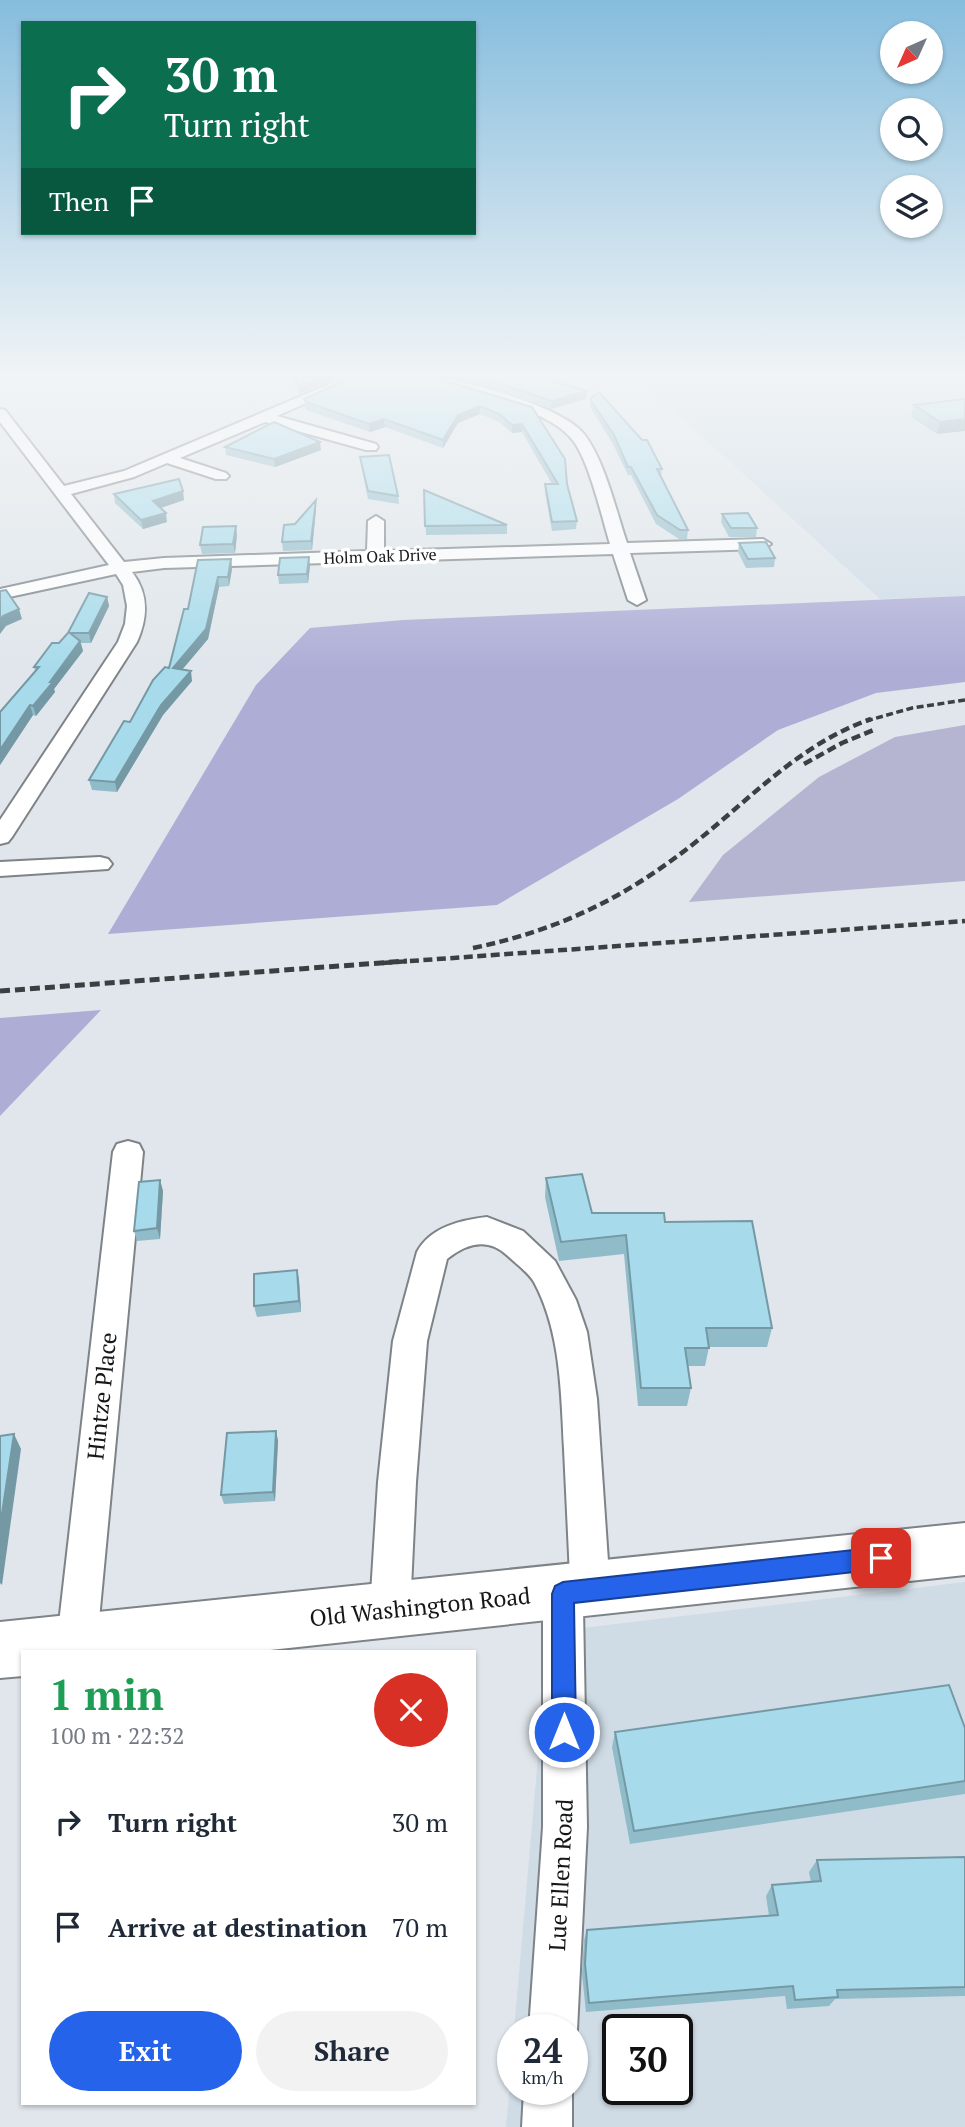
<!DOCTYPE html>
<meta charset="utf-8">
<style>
:root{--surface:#fff;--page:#f2f2f3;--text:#1f2937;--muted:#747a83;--accent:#2563eb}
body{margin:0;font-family:"PT Serif",serif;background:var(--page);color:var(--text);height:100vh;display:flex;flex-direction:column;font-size:26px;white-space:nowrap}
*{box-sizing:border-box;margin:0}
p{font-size:23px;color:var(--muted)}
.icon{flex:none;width:38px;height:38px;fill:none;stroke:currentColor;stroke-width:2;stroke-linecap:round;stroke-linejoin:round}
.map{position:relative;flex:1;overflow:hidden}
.panel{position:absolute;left:21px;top:1650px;width:455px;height:455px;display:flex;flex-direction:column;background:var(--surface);border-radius:0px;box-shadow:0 2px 5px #0004}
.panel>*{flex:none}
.top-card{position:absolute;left:21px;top:21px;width:455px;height:214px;border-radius:0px;box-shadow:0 2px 5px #0004;background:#0b6e4f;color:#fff;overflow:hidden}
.needle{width:46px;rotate:225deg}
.buttons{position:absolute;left:880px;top:21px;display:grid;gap:14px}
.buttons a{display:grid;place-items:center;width:63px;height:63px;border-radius:50%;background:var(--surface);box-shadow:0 2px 5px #0004;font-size:35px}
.speed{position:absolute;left:497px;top:2014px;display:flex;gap:14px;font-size:35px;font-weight:700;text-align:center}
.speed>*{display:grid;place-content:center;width:91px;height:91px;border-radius:50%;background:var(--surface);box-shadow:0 2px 5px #0004;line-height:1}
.speed small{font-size:18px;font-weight:400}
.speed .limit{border:4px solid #111;border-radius:10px;background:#fff;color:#111}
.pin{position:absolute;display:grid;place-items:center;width:60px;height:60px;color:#fff;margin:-30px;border-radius:14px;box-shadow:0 4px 10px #0006}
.me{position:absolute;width:77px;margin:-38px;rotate:0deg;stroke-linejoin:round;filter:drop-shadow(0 0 5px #0008)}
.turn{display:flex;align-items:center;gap:24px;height:147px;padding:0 28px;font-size:32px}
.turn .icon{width:91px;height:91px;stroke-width:2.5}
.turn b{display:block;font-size:49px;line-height:60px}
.then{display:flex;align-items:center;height:66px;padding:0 28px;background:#0003;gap:14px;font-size:26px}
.round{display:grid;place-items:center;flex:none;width:74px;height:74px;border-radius:37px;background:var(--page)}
.headline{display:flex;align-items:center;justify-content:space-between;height:119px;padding:0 28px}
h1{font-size:42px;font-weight:600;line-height:52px;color:#1e9e55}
.cta{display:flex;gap:14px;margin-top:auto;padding:14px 28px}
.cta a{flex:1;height:80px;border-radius:42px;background:var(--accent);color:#fff;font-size:28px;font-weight:600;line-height:80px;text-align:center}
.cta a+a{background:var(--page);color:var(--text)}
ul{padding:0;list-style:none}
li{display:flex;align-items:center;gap:21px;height:105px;padding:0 28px}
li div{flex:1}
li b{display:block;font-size:26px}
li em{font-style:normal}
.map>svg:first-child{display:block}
</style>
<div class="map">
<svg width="965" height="2127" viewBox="0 0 965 2127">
<rect width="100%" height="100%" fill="#e0e6eb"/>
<path fill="#cfdce6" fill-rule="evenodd" d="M 632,372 L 965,372 L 965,596 L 880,599 Z
M 965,1582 L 965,2127 L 506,2127 L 513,2050 L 513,2090 L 572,2090 L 572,2030 L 514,2030 L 549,1632 ZM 618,2030 L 677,2030 L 677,2090 L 618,2090 Z"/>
<path fill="#b6b5d1" d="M 965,725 L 965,881 L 689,902 L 723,855 L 819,777 L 895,737 Z"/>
<path fill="#aeadd6" d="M 965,596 L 965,682 L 876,693 L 778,730 L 678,799 L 497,905 L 108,934 L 256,685 L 310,628 L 403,620 Z
M 101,1010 L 0,1116 L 0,1018 Z"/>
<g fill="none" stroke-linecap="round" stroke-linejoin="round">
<defs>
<path id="street" d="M 358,372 L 376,372 L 277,416 L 376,444 L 378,447 L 376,450 L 366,450 L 265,422 L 180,458 L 226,473 L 229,476 L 226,479 L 216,479 L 167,463 L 134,477 L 71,494 L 124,562 L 164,558 L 367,551 L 368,521 L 376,516 L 384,521 L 384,551 L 610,544 C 602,518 588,455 570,437 C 559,425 544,418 529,411 L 400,372 C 440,372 559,403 584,434 C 605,461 616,511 627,543 L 763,539 L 771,544 L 763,549 L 630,553 L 646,600 L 637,605 L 628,600 L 613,554 L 164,568 L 132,572 C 149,594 148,617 137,642 L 12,837 L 8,842 L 0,844 L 0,820 L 118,642 L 125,624 L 127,606 L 123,585 L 116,574 L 0,599 L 0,589 L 109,565 L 0,422 L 0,409 L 5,410 L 64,486 L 124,471 Z
M 100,857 L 108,859 L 112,864 L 108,869 L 0,876 L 0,862 Z
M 128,1141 L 139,1144 L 143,1152 L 97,1641 L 93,1652 L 61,1652 L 57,1641 L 113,1152 L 117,1144 Z
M 487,1217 L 523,1231 L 555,1261 L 576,1300 L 587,1332 L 597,1399 L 610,1591 L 604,1605 L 590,1611 L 583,1608 L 587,1827 L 577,2030 L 572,2043 L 572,2030 L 529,2030 L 543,1827 L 543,1593 L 549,1579 L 563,1573 L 570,1576 C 568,1534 566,1491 564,1449 C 561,1393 561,1332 534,1282 C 528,1272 516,1264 508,1256 C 488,1237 467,1243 447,1259 L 427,1341 L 416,1482 L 410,1610 L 404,1624 L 390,1630 L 376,1624 L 370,1610 L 378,1482 L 393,1341 L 417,1252 C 430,1227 461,1220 487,1217 Z
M 572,2086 L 572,2127 L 522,2127 L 524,2090 L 572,2090 Z"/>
<path id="secondary" d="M 965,1523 L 965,1575 L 252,1652 L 23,1652 L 23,1676 L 0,1678 L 0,1622 Z"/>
</defs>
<use href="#street" stroke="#7d8387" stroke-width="4"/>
<use href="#secondary" stroke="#7d8387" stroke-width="4"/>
<use href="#street" fill="#fff" fill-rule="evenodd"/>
<use href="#secondary" fill="#fff" fill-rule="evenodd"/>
<path stroke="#3c3f41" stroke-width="3.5" stroke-dasharray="7 3.5" stroke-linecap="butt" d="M 866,721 L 912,708 L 965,700"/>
<path stroke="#3c3f41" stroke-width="4.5" stroke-dasharray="9 4.5" stroke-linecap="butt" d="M 804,764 L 842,743 L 876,729
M 473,948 C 560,930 627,897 697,841 C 753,796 802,743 871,719
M 383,963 L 965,921"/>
<path stroke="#3c3f41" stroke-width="5" stroke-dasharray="10 5" stroke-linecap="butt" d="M 0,991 L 407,961"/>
</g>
<path fill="#90bcca" d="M 301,372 L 299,394 L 294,383 L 294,375 Z
M 426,372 L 522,372 L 587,391 L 586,399 L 551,409 L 470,381 Z
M 304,399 L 532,407 L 567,484 L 577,521 L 576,529 L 552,531 L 545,492 L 545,484 L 552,484 L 522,432 L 512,433 L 499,422 L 480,414 L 458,423 L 443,448 L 385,427 L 370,432 L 306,410 Z
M 590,399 L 662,469 L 661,478 L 688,530 L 687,539 L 679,539 L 656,524 L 631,475 L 628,475 L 613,444 L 590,407 Z
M 965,399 L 937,434 L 911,417 L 914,405 Z
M 225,447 L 321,450 L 275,467 L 226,455 Z
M 360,457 L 398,496 L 399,504 L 368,499 L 361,465 Z
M 424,490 L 507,525 L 507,534 L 426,535 Z
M 114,494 L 184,500 L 160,508 L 167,522 L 143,529 L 115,503 Z
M 316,509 L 312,550 L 283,551 L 282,542 L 295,524 Z
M 722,514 L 757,528 L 756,537 L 729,537 L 721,522 Z
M 237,535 L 235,553 L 202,554 L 200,545 Z
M 739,543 L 775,558 L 774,567 L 746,568 L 738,552 Z
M 231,559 L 232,569 L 229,586 L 219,587 L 208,639 L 182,670 L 192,681 L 163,715 L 117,792 L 92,790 L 89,780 L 169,668 L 188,609 Z
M 310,566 L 308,583 L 279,584 L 278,575 Z
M 107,597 L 109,606 L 91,643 L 81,643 L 83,651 L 54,689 L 55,692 L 36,716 L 33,715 L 0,765 L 0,712 L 35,671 L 34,667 Z
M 546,1178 L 592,1213 L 665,1222 L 772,1328 L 767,1347 L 709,1347 L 705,1366 L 688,1366 L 691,1388 L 687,1406 L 638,1406 L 624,1254 L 559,1261 L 545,1197 Z
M 160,1180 L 163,1191 L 160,1239 L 137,1241 L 134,1231 Z
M 297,1270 L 299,1280 L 301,1312 L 257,1317 L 254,1306 Z
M 276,1431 L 278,1441 L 275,1501 L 224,1504 L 221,1495 Z
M 965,1728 L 965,1794 L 630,1844 L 612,1747 L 615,1732 Z
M 965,1857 L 965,1996 L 835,1999 L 829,2006 L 787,2009 L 785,1996 L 586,2012 L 582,1974 L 584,1940 L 587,1930 L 769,1916 L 766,1896 L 772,1885 L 811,1882 L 809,1872 L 817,1860 Z"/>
<path fill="#7599a4" d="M 332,372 L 351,372 L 299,394 L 299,386 Z
M 587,391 L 586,399 L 551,409 L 552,401 Z
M 480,406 L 480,414 L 458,423 L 443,448 L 443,440 L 458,415 Z
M 384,419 L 385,427 L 370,432 L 369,424 Z
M 965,419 L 965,431 L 937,434 L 940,422 Z
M 522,424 L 522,432 L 512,433 L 512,425 Z
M 320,442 L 321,450 L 275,467 L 274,459 Z
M 183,491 L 184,500 L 155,510 L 153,501 Z
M 316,500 L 316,509 L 312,550 L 311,541 Z
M 166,513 L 167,522 L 143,529 L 141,520 Z
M 236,526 L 237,535 L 235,553 L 233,544 Z
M 309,557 L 310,566 L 308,583 L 307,574 Z
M 231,559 L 232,569 L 229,586 L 228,577 Z
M 218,577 L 219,587 L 208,639 L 175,678 L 173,668 Z
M 107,597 L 109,606 L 91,643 L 89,633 Z
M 19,609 L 22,619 L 6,626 L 0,634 L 0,621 L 3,616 Z
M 80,641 L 83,651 L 54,689 L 55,692 L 36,716 L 33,706 Z
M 191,671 L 192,681 L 163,715 L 117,792 L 115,782 L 161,705 Z
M 30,705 L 33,715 L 0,765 L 0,750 Z
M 160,1180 L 163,1191 L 160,1239 L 157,1228 Z
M 297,1270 L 299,1280 L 301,1312 L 299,1301 Z
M 276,1431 L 278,1441 L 275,1501 L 273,1492 Z
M 14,1434 L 21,1449 L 2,1585 L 0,1583 L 0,1527 Z"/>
<path fill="#a7dbeb" stroke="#7599a4" stroke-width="2" d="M 301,372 L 332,372 L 299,386 L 294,375 Z
M 364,372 L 416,372 L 532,407 L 565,459 L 567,484 L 577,521 L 552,522 L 545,484 L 558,484 L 522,424 L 512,425 L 499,414 L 480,406 L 458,415 L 443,440 L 384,419 L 369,424 L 306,402 L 304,399 Z
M 465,372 L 522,372 L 587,391 L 552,401 Z
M 599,392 L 642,440 L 647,440 L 662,469 L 657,469 L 688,530 L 680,530 L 657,515 L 631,467 L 628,467 L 614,435 L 590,399 Z
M 965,399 L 965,419 L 940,422 L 914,405 Z
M 274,422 L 320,442 L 274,459 L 225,447 Z
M 389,455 L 398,496 L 368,491 L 360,457 Z
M 179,479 L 183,491 L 153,501 L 166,513 L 141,520 L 114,494 Z
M 424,490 L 507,525 L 425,526 Z
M 316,500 L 311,541 L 282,542 L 284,525 L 295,524 Z
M 748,513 L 757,528 L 731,528 L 722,514 Z
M 236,526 L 233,544 L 200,545 L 203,527 Z
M 766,542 L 775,558 L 748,559 L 739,543 Z
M 309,557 L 307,574 L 278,575 L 280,558 Z
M 231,559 L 228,577 L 218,577 L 206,629 L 173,668 L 191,671 L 161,705 L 115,782 L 89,780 L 124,721 L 130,722 L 153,680 L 165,667 L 169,668 L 184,609 L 188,609 L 198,560 Z
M 6,590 L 19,609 L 3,616 L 0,621 L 0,591 Z
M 89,593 L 107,597 L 89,633 L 70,633 L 80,641 L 50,682 L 53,682 L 33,706 L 30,705 L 0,750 L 0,712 L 39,667 L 34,667 L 52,643 L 59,643 L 68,633 Z
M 582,1174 L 592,1213 L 664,1213 L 665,1222 L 752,1221 L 772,1328 L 706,1328 L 709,1348 L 685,1348 L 691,1388 L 641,1388 L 626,1235 L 561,1242 L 546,1178 Z
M 160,1180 L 157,1228 L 134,1231 L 139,1182 Z
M 297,1270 L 299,1301 L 254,1306 L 254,1274 Z
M 276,1431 L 273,1492 L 221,1495 L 227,1433 Z
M 14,1434 L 0,1527 L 0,1436 Z
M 949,1685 L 965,1728 L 965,1781 L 634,1831 L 615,1732 Z
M 965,1857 L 965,1987 L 837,1990 L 838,1997 L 795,2000 L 793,1986 L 589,2003 L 585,1964 L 587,1930 L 778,1915 L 772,1885 L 821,1881 L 817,1860 Z"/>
<linearGradient id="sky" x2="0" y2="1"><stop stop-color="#86bddd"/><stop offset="0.56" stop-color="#f1f4f6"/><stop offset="1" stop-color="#f1f4f6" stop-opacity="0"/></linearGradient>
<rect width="965" height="670" fill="url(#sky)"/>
<path fill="#2563eb" stroke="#184099" stroke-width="2" d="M 881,1547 L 889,1550 L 892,1558 L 889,1566 L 881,1569 L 574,1603 L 576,1732 L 573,1741 L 564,1744 L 555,1741 L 552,1732 L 552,1594 L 555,1586 L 563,1582 Z"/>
<g text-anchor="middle" stroke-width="7" stroke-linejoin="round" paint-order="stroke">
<g font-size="16" fill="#151719" stroke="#fff">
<text transform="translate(380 556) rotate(-2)" y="6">Holm Oak Drive</text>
</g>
<g font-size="23" fill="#151719" stroke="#fff">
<text transform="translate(102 1396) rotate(-84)" y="8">Hintze Place</text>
<text transform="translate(420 1607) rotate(-6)" y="8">Old Washington Road</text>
<text transform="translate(561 1875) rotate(-87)" y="8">Lue Ellen Road</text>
</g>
</g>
</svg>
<div class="buttons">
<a><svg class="needle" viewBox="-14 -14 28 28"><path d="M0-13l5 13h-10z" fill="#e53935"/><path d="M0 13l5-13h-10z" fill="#747a83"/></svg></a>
<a><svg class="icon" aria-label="search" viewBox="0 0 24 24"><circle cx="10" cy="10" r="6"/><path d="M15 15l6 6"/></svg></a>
<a><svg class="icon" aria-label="layers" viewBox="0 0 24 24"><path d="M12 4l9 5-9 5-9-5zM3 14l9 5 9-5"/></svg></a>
</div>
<div class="speed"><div>24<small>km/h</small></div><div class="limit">30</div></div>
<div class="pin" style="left:881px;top:1558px;background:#d93025"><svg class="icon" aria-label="arrive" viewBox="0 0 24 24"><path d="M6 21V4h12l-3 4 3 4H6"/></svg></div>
<svg class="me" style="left:564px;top:1732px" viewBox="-20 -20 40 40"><circle r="17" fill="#2563eb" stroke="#fff" stroke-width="3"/><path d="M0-11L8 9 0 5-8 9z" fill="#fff"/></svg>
<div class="top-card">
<div class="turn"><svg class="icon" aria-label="right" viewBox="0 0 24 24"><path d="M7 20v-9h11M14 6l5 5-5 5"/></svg><div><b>30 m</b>Turn right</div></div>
<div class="then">Then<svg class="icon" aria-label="arrive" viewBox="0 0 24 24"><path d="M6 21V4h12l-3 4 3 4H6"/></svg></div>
</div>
<section class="panel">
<div class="headline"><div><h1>1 min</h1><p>100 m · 22:32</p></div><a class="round" style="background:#d93025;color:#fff"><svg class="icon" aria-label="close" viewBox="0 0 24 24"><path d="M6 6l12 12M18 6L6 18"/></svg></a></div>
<ul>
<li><svg class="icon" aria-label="right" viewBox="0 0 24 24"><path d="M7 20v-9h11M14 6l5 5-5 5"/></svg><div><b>Turn right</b></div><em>30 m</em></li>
<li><svg class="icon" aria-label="arrive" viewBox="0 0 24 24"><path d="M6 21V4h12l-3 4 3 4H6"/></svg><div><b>Arrive at destination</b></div><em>70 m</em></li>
</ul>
<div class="cta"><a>Exit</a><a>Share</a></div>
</section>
</div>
